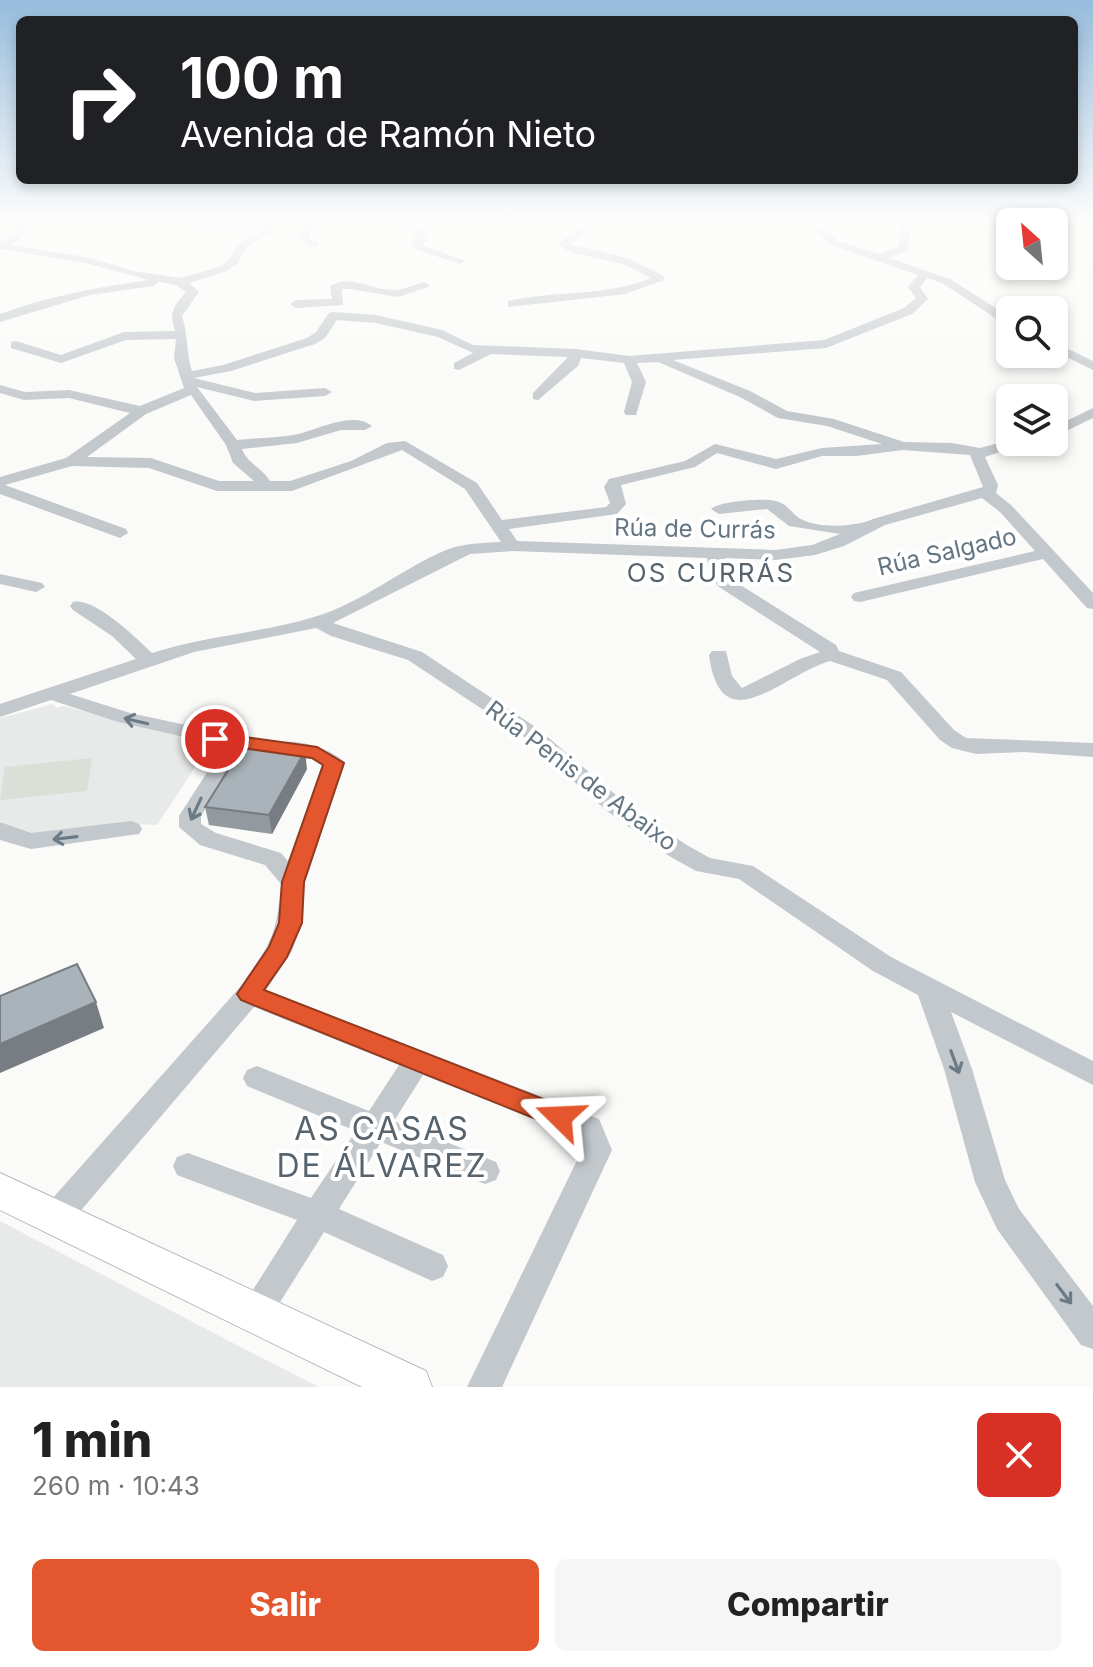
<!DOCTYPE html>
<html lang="es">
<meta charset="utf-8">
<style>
:root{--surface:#fff;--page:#f6f6f6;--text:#222;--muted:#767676;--accent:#e4572e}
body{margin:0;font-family:Inter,sans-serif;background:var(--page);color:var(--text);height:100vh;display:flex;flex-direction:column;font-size:30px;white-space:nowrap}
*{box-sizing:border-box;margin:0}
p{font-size:26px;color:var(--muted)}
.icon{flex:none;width:44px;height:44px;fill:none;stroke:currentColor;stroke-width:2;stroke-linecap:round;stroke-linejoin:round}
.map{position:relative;height:1387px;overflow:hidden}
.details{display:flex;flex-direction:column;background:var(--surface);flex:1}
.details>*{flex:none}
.guide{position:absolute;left:16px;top:16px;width:1062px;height:168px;border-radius:12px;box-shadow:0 4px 12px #0003;background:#202124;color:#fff;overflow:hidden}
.needle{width:52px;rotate:333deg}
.buttons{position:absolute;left:996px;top:208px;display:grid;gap:16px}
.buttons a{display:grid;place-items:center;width:72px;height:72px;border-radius:12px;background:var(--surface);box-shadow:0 4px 12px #0003;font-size:40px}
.pin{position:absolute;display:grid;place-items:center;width:68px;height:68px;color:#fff;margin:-34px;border:4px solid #fff;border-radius:50%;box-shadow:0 2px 8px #0007}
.me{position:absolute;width:88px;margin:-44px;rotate:291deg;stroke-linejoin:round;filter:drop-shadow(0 0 6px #0008)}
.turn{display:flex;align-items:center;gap:28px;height:168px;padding:0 32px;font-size:36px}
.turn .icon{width:104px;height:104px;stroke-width:2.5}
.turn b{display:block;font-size:56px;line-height:68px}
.round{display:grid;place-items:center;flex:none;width:84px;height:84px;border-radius:12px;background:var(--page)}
.headline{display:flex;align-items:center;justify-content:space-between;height:136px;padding:0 32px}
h1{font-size:48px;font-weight:800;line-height:60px}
.primary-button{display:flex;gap:16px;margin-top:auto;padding:16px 32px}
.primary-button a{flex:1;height:92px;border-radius:12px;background:var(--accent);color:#fff;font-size:32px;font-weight:800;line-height:92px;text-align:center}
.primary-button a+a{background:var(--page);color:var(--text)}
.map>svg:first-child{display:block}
</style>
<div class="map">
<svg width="1093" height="1387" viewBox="0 0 1093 1387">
<rect width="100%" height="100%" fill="#fafaf8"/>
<path fill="#e8e9e9" d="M 53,704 L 56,708 L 63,706 L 211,743 L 157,825 L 135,824 L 23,835 L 0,821 L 0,718 Z
M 0,1221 L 229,1341 L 319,1387 L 0,1387 Z"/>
<path fill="#dadfd7" d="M 92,758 L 87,791 L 0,800 L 5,767 Z"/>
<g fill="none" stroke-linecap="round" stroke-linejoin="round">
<defs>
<path id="major" d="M 0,1173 L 426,1371 L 432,1387 L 362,1387 L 0,1210 Z"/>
</defs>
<use href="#major" stroke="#b5babe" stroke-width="2"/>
<path fill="#c3c8cc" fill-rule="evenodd" d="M 14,223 L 24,223 L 27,232 L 12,245 L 86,257 L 134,271 L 180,278 L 219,267 L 229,260 L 238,244 L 260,231 L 177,227 L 172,223 L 284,223 L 246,248 L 237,264 L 227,271 L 189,283 L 199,292 L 182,316 C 188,335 186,352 192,371 L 223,365 L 307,338 L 316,332 L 329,313 L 333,312 L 376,315 L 442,330 L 473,345 L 576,349 L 629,356 L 824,340 L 904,308 L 916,298 L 908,287 L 918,275 L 831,245 L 808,223 L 819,223 L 839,241 L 879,254 L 899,246 L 901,226 L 917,223 L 910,229 L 908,250 L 889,258 L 950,279 L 1010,317 L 1010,326 L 1006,325 L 942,283 L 927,278 L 920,287 L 928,299 L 912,314 L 826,348 L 673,360 L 750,391 L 787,411 L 834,419 L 904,442 L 952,443 L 980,448 L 1010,440 L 1010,442 L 1029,442 L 985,457 L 998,485 L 996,493 L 1012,506 L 1093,593 L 1093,609 L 1087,608 L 1043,559 L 860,602 L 854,601 L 851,597 L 854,593 L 1035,551 L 1000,512 L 982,498 L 885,525 L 844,546 L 815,555 L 776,560 L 725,558 L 731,579 L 836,645 L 839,651 L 901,672 L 954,730 L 966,738 L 1093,743 L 1093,757 L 1024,752 L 976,754 L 952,748 L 940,740 L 887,680 L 830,661 C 783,674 721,745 709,655 L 712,651 L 726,651 L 732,676 L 742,688 L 800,659 L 820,652 L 719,587 L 711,576 L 707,558 L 512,551 L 470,554 L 333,623 L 422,652 L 537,728 L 623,801 L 685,844 L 710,858 L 753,866 L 891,957 L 1093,1061 L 1093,1085 L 951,1012 L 972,1069 L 1005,1180 L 1019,1209 L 1093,1306 L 1093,1349 L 1081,1345 L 997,1229 L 975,1182 L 944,1069 L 918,995 L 873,971 L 739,879 L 696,871 L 669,856 L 607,811 L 523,736 L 408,660 L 331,636 L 316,628 L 194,652 L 70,694 L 130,713 L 256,740 L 260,745 L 256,750 L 242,750 L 201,816 L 201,824 L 216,833 L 281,853 L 288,861 L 322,765 L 311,759 L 273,753 L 269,748 C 283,733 333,748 345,763 L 305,882 L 302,923 L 292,951 L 266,990 L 599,1119 L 612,1150 L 502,1387 L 467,1387 L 582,1150 L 577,1136 L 423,1075 L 394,1121 L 496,1162 L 500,1171 L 496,1180 L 485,1184 L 381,1142 L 339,1209 L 443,1255 L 448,1266 L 443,1277 L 432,1281 L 324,1232 L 267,1323 L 255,1328 L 243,1323 L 239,1312 L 297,1220 L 177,1175 L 173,1166 L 177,1157 L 188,1153 L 311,1198 L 356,1131 L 247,1086 L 243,1078 L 247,1070 L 257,1066 L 369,1111 L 399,1065 L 254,1007 L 66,1228 L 55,1232 L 44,1228 L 40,1218 L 44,1208 L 240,987 C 270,945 277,936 281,884 L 265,865 L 200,845 L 179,827 L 179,816 L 224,746 L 118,722 L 51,700 L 0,717 L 0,704 L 136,659 L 112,636 L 73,610 L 70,606 L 73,602 C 95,597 137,639 152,653 C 205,636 261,633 314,617 C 362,603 401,569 446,550 C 464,543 482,543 501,542 L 465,489 L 402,450 L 292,491 L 217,491 L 149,468 L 72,466 L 5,485 L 126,529 L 128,533 L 120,538 L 0,494 L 0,477 L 66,458 L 130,413 L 69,398 L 24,400 L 0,393 L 0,385 L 25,392 L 69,390 L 140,406 L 184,388 L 174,358 L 176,339 L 126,340 L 61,363 L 11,348 L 11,342 L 16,341 L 61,355 L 124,332 L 175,331 C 169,312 173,307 186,292 L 176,285 L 159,282 L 154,286 L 90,295 L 0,322 L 0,314 C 49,296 98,287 149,280 L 85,263 L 0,249 L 0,243 L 17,231 ZM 337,320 L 376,323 L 438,337 L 473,353 L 454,363 L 454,369 L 459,370 L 491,354 L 568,357 L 533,393 L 533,399 L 538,400 L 578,366 L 581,358 L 624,363 L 632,382 L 624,412 L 626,415 L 636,415 L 646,382 L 637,363 L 658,362 L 740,397 L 778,418 L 827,426 L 882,444 L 822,448 L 776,459 L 715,444 L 685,461 L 609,479 L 604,487 L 610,503 L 606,507 L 502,520 L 477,483 L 405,441 L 387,443 L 351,461 L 290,481 L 270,481 C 262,468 247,463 242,449 L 297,443 L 341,430 L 365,430 L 372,426 C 352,410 316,431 294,435 C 275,438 256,438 237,440 L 197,387 L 254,401 L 325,396 L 332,392 L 325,388 L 255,393 L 194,378 L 231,371 L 315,344 L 325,338 ZM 191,395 L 226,445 L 233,463 L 254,481 L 219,481 L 151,458 L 87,457 L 146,414 ZM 903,450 L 970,455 L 983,487 L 873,519 C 856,527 816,529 799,518 C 792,513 787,505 779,502 C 767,497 720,501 711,509 L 719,514 L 767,509 L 789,526 L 840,534 L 812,545 L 776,550 L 517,541 L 509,529 L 617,514 L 626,504 L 621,485 L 695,467 L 717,453 L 776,469 L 822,456 L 856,456 Z
M 304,223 L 314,223 L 310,238 L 318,243 L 318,247 L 310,247 L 299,239 Z
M 405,223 C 418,223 424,225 428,238 L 422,245 L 466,261 L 460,264 L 414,249 L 410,243 L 417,237 Z
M 587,223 L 599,223 L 571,244 L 630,259 L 664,276 L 664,280 L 625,294 L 508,307 L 508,301 C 555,290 606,297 651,278 L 623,264 L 570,252 L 560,246 L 560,242 Z
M 424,282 L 430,285 L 428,287 L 398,297 L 350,289 L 342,289 L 343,305 L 296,308 L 290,304 L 296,300 L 332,299 L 330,286 C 349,274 373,290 393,290 C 404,290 413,285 424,282 Z
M 1054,342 L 1093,361 L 1093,370 L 1054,351 Z
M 1093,408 L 1093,418 L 1054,437 L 1054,427 Z
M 0,574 L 42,583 L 45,587 L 36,592 L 0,584 Z
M 131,821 L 139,824 L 142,829 L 139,834 L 31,849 L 0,840 L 0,822 L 31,833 Z"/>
<use href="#major" fill="#fff" fill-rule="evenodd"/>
</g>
<path fill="#929a9f" d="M 307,769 L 272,834 L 209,825 L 205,807 Z"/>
<path fill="#777d82" d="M 305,751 L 307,769 L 272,834 L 269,815 Z
M 96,1002 L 104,1028 L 0,1073 L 0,1044 Z"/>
<path fill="#aab3b9" stroke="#777d82" stroke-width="2" d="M 245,743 L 305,751 L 269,815 L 205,807 Z
M 77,964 L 96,1002 L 0,1044 L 0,996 Z"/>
<defs><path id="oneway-shaft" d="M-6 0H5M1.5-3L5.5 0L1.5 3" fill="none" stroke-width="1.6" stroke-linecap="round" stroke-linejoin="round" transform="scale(2)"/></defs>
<g stroke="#6a7a87">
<use href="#oneway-shaft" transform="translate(136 721) rotate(-167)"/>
<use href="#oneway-shaft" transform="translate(196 809) rotate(115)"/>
<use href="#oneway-shaft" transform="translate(65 838) rotate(173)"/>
<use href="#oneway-shaft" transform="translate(955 1062) rotate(70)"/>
<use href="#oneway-shaft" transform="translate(1064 1294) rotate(53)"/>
</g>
<linearGradient id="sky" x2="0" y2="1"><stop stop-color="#96bcdc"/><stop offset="0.53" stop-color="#fdfdfc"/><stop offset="1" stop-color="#fdfdfc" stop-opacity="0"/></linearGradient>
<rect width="1093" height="417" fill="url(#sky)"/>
<path fill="#e4572e" stroke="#94391e" stroke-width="2" d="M 215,733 L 317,747 L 344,763 L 304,882 L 302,923 L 287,957 L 264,990 L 569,1109 L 573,1117 L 569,1125 L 560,1128 L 551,1125 L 241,1000 L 237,994 L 269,947 L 279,923 L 282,882 L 323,765 L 312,758 L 208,743 L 205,739 L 208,735 Z"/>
<g text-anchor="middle" stroke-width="8" stroke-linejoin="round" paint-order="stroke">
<g font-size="24" fill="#657683" stroke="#fff">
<text transform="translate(695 529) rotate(1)" y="8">Rúa de Currás</text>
<text transform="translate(947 552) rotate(-13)" y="8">Rúa Salgado</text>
<text transform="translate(581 776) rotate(37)" y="8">Rúa Penis de Abaixo</text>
</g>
<g font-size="26" letter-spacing="2" fill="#57646e" stroke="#fff">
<text x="711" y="582">OS CURRÁS</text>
</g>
<g font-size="32" letter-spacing="2" fill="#57646e" stroke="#fff">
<text x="382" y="1140">AS CASAS<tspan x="382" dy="37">DE ÁLVAREZ</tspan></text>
</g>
</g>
</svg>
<div class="buttons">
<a><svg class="needle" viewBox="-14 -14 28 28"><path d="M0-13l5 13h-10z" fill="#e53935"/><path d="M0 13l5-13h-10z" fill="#767676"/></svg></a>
<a><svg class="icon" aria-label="search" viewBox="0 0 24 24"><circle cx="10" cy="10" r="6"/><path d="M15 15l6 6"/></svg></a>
<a><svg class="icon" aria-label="layers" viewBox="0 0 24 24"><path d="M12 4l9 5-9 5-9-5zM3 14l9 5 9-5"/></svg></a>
</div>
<div class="pin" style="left:215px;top:739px;background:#d93025"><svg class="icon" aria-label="arrive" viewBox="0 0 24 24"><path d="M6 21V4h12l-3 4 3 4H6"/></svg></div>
<svg class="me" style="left:560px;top:1117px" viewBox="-20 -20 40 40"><path d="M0-17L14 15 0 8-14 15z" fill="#e4572e" stroke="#fff" stroke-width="4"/></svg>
<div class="guide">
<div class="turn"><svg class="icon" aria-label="right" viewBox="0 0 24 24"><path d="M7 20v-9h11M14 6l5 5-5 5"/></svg><div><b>100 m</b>Avenida de Ramón Nieto</div></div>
</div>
</div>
<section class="details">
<div class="headline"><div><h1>1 min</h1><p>260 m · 10:43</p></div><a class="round" style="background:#d93025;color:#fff"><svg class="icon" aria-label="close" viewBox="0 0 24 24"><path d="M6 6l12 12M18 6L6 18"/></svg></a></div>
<div class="primary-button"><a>Salir</a><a>Compartir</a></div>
</section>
